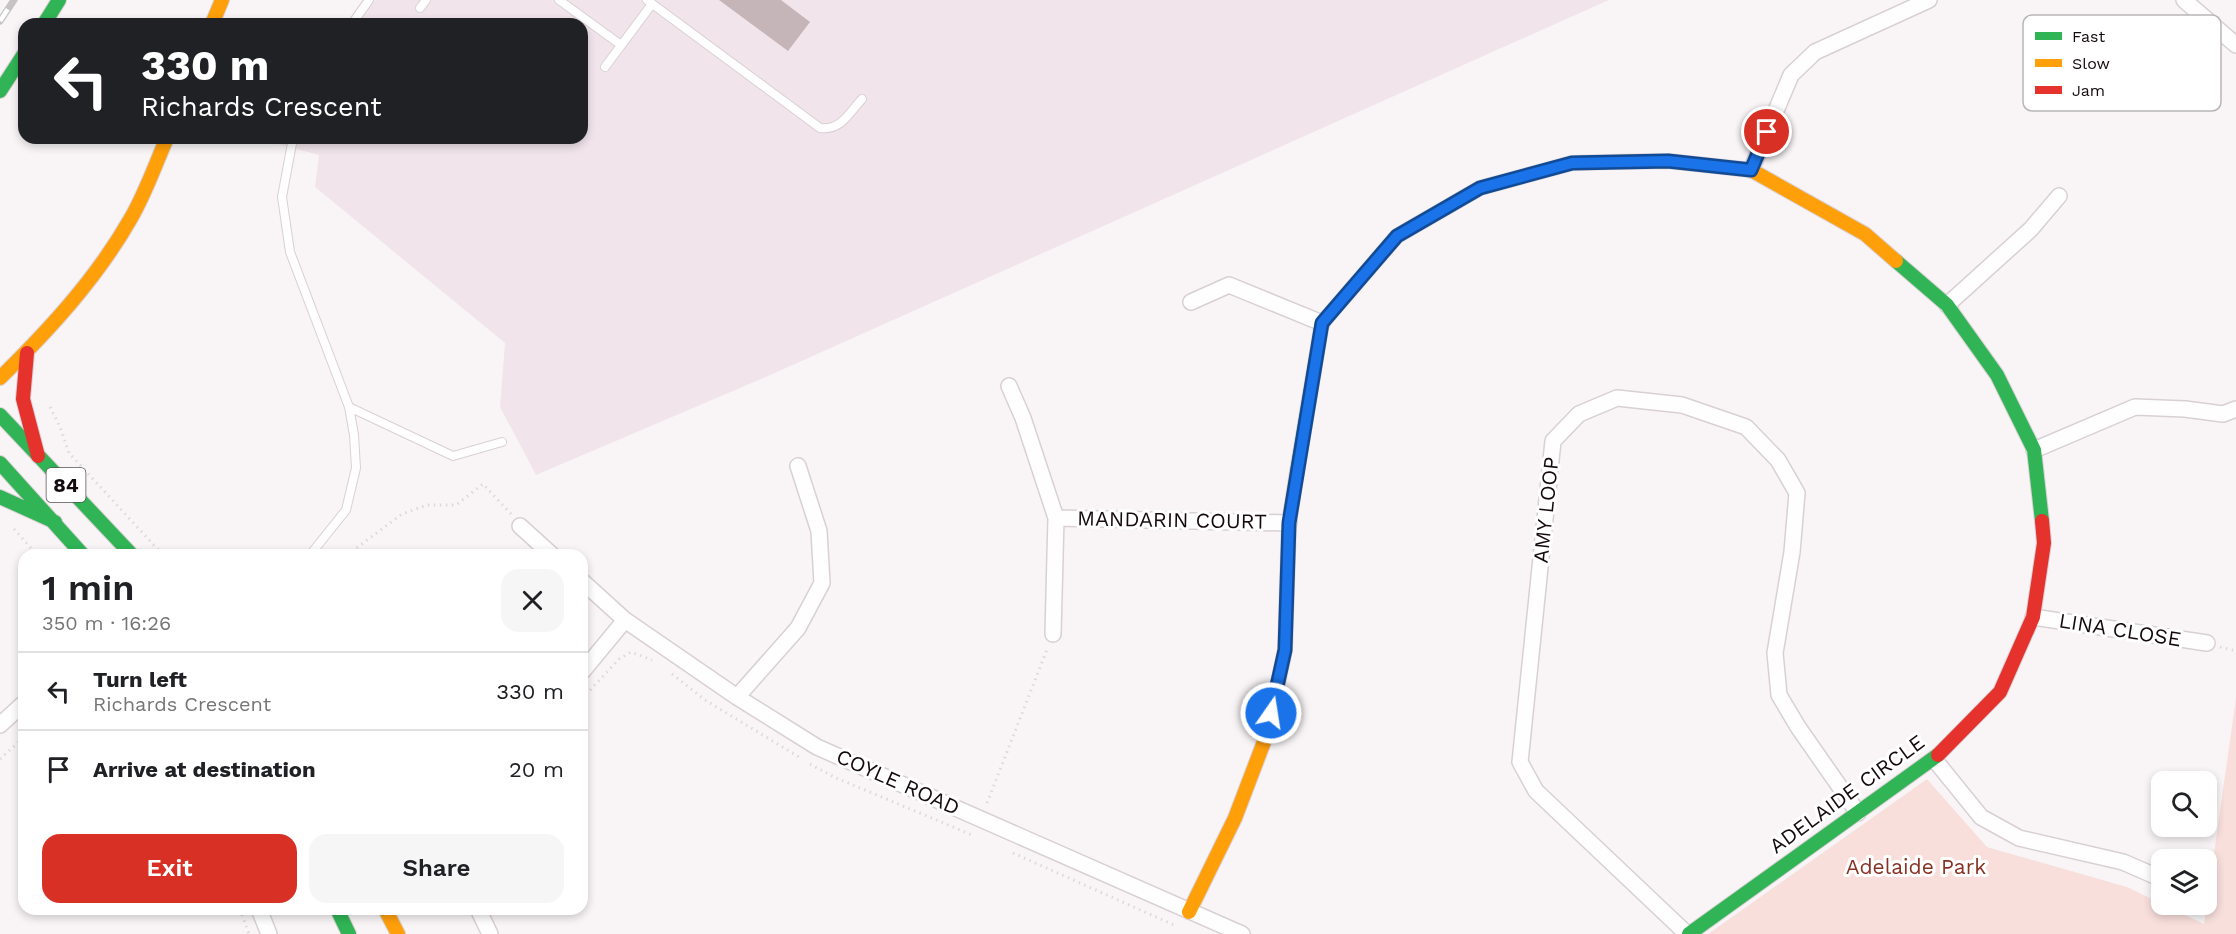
<!DOCTYPE html>
<meta charset="utf-8">
<style>
:root{--surface:#fff;--page:#f6f6f6;--text:#202124;--muted:#757577;--line:#e0e0e0;--accent:#d93025}
body{margin:0;font-family:"Work Sans",sans-serif;background:var(--page);color:var(--text);height:100vh;display:flex;flex-direction:column;font-size:22px;white-space:nowrap}
*{box-sizing:border-box;margin:0}
p{font-size:20px;color:var(--muted)}
.icon{flex:none;width:33px;height:33px;fill:none;stroke:currentColor;stroke-width:2;stroke-linecap:round;stroke-linejoin:round}
.map{position:relative;flex:1;overflow:hidden}
.details{position:absolute;left:18px;top:549px;width:570px;height:366px;display:flex;flex-direction:column;background:var(--surface);border-radius:18px;box-shadow:0 3px 9px #0003}
.details>*{flex:none}
.hud{position:absolute;left:18px;top:18px;width:570px;height:126px;border-radius:18px;box-shadow:0 3px 9px #0003;background:#202124;color:#fff;overflow:hidden}
.controls{position:absolute;left:2151px;top:771px;display:grid;gap:12px}
.controls a{display:grid;place-items:center;width:66px;height:66px;border-radius:12px;background:var(--surface);box-shadow:0 3px 9px #0003;font-size:30px}
.pin{position:absolute;display:grid;place-items:center;width:51px;height:51px;color:#fff;margin:-26px;border:3px solid #fff;border-radius:50%;box-shadow:0 2px 6px #0007}
.me{position:absolute;width:66px;margin:-33px;rotate:13deg;stroke-linejoin:round;filter:drop-shadow(0 0 4px #0008)}
.turn{display:flex;align-items:center;gap:21px;height:126px;padding:0 24px;font-size:27px}
.turn .icon{width:78px;height:78px;stroke-width:2.5}
.turn b{display:block;font-size:42px;line-height:51px}
.round{display:grid;place-items:center;flex:none;width:63px;height:63px;border-radius:18px;background:var(--page)}
.headline{display:flex;align-items:center;justify-content:space-between;height:102px;padding:0 24px}
h1{font-size:36px;font-weight:600;line-height:45px}
.action{display:flex;gap:12px;margin-top:auto;padding:12px 24px}
.action a{flex:1;height:69px;border-radius:18px;background:var(--accent);color:#fff;font-size:24px;font-weight:600;line-height:69px;text-align:center}
.action a+a{background:var(--page);color:var(--text)}
ul{padding:0;list-style:none}
li{display:flex;align-items:center;gap:18px;height:78px;padding:0 24px;border-top:2px solid var(--line)}
li div{flex:1}
li b{display:block;font-size:22px}
li em{font-style:normal}
.map>svg:first-child{display:block}
</style>
<div class="map">
<svg width="2236" height="934" viewBox="0 0 2236 934">
<rect width="100%" height="100%" fill="#f9f5f7"/>
<path fill="#f1e5eb" d="M 362,0 L 1609,0 L 768,376 L 536,475 L 500,407 L 505,343 L 315,187 L 319,155 L 263,140 L 265,138 L 582,138 L 582,24 L 346,24 Z"/>
<path fill="#f8dfdc" d="M 2236,698 L 2236,934 L 1708,934 L 1927,779 L 1987,847 L 2127,887 L 2204,924 Z"/>
<path fill="#c5b5b8" d="M 719,0 L 781,0 L 810,22 L 788,51 Z"/>
<g fill="none" stroke-linecap="round" stroke-linejoin="round">
<defs>
<path id="lane" d="M 559,0 L 621,45
M 647,0 L 820,128 C 841,131 849,113 862,99
M 420,8 L 426,0
M 352,24 L 369,0
M 605,67 L 652,4
M 293,138 L 282,197 L 290,252 L 349,407 L 354,435 L 356,468 L 346,510 L 310,555
M 349,407 L 453,456 L 502,442"/>
<path id="street" d="M 2184,0 L 2236,45
M 1751,170 L 1791,75 L 1815,52 L 1929,0
M 1191,302 L 1229,285 L 1322,323
M 1947,305 L 2031,229 L 2059,196
M 1009,386 L 1023,418 L 1056,518 L 1053,634
M 2034,450 L 2135,407 L 2185,409 L 2223,414 L 2236,409
M 1056,518 L 1289,523
M 520,526 L 552,555
M 582,581 L 625,620 L 737,697 L 817,747 L 1242,934
M 2033,617 L 2207,643
M 582,672 L 625,620
M 737,697 L 798,628 L 822,583 L 819,531 L 798,466
M 0,725 L 24,703
M 1934,759 L 1981,817 L 2019,838 L 2123,862 L 2162,879
M 259,909 L 269,934
M 478,909 L 490,934
M 1687,934 L 1536,791 L 1520,762 L 1553,441 L 1579,414 L 1617,398 L 1682,405 L 1746,427 L 1778,460 L 1797,493 L 1792,552 L 1775,653 L 1779,695 L 1798,727 L 1858,813"/>
<path id="fast" d="M 44,24 L 59,0
M 0,91 L 24,54
M 1896,261 L 1947,305 L 1997,375 L 2034,450 L 2042,521
M 0,415 L 132,555
M 0,463 L 83,555
M 1297,472 L 1322,323 L 1397,236 L 1480,188 L 1572,163 L 1611,162
M 0,497 L 55,522
M 337,909 L 349,934
M 1689,934 L 1938,755"/>
<path id="slow" d="M 212,24 L 222,0
M 1611,162 L 1668,161 L 1751,170 L 1865,234 L 1896,261
M 0,378 C 49,330 97,278 131,218 C 146,192 155,165 167,138
M 385,909 L 398,934
M 1189,912 L 1235,818 L 1267,734 L 1285,650 L 1289,523 L 1297,472"/>
<path id="jam" d="M 27,353 L 23,399 L 38,456
M 1938,755 L 2000,692 L 2033,617 L 2044,543 L 2042,521"/>
</defs>
<use href="#lane" stroke="#d9d0d4" stroke-width="10"/>
<use href="#street" stroke="#d9d0d4" stroke-width="18"/>
<use href="#fast" stroke="#d9d0d4" stroke-width="16"/>
<use href="#slow" stroke="#d9d0d4" stroke-width="16"/>
<use href="#jam" stroke="#d9d0d4" stroke-width="16"/>
<path stroke="#dbdadb" stroke-width="3" stroke-dasharray="1.5 4.5" stroke-linecap="butt" d="M 50,407 L 60,427 L 69,453 L 163,555
M 14,529 L 37,555
M 347,555 L 402,514 L 427,505 L 456,505 L 483,484 L 511,514
M 2220,647 L 2236,651
M 672,674 L 705,700 L 799,757
M 582,699 L 619,659 L 631,652 L 652,660
M 0,759 L 24,737
M 810,764 L 834,777 L 972,835
M 987,803 L 1048,647
M 1013,853 L 1174,925
M 240,909 L 249,934"/>
<use href="#lane" stroke="#fefefe" stroke-width="8"/>
<use href="#street" stroke="#fefefe" stroke-width="15"/>
<use href="#fast" stroke="#30b455" stroke-width="14"/>
<use href="#slow" stroke="#ff9f0a" stroke-width="14"/>
<use href="#jam" stroke="#e5322d" stroke-width="14"/>
<defs>
<path id="rail" d="M 0,21 L 14,0"/>
</defs>
<use href="#rail" stroke="#c5c3c4" stroke-width="7"/>
<use href="#rail" stroke="#fff" stroke-width="4.5" stroke-dasharray="14" stroke-linecap="butt"/>
</g>
<g fill="none" stroke-linecap="round" stroke-linejoin="round">
<defs>
<path id="route" d="M 1271,713 L 1285,650 L 1289,523 L 1322,323 L 1397,236 L 1480,188 L 1572,163 L 1668,161 L 1751,170 L 1767,132"/>
</defs>
<use href="#route" stroke="#114b97" stroke-width="15"/>
<use href="#route" stroke="#1a73e8" stroke-width="10"/>
</g>
<g text-anchor="middle" stroke-width="6" stroke-linejoin="round" paint-order="stroke">
<rect fill="#fff" stroke="#5a5356" stroke-width="1.5" x="46.5" y="468" width="39" height="34" rx="4.5"/>
<g font-size="20" font-weight="bold" fill="#14090e">
<text x="66" y="492">84</text>
</g>
<g font-size="21" fill="#14090e" stroke="#fff">
<text transform="translate(1546 510) rotate(-84)" y="7">AMY LOOP</text>
<text transform="translate(1172 520) rotate(1)" y="7">MANDARIN COURT</text>
<text transform="translate(2120 630) rotate(9)" y="7">LINA CLOSE</text>
<text transform="translate(898 782) rotate(24)" y="7">COYLE ROAD</text>
<text transform="translate(1847 794) rotate(-36)" y="7">ADELAIDE CIRCLE</text>
</g>
<g font-size="21" fill="#893024" stroke="#fff">
<text x="1916" y="874">Adelaide Park</text>
</g>
</g>
<rect x="2023" y="15" width="198" height="96" rx="9" fill="#fff" stroke="#b8b5b7" stroke-width="1.5"/>
<rect x="2035" y="32" width="27" height="8" fill="#30b455"/>
<rect x="2035" y="59" width="27" height="8" fill="#ff9f0a"/>
<rect x="2035" y="86" width="27" height="8" fill="#e5322d"/>
<g font-size="16" fill="#14090e">
<text x="2072" y="42">Fast</text>
<text x="2072" y="69">Slow</text>
<text x="2072" y="96">Jam</text>
</g>
</svg>
<div class="controls">
<a><svg class="icon" aria-label="search" viewBox="0 0 24 24"><circle cx="10" cy="10" r="6"/><path d="M15 15l6 6"/></svg></a>
<a><svg class="icon" aria-label="layers" viewBox="0 0 24 24"><path d="M12 4l9 5-9 5-9-5zM3 14l9 5 9-5"/></svg></a>
</div>
<div class="pin" style="left:1767px;top:132px;background:#d93025"><svg class="icon" aria-label="arrive" viewBox="0 0 24 24"><path d="M6 21V4h12l-3 4 3 4H6"/></svg></div>
<svg class="me" style="left:1271px;top:713px" viewBox="-20 -20 40 40"><circle r="17" fill="#1a73e8" stroke="#fff" stroke-width="3"/><path d="M0-11L8 9 0 5-8 9z" fill="#fff"/></svg>
<div class="hud">
<div class="turn"><svg class="icon" aria-label="left" viewBox="0 0 24 24"><path d="M17 20v-9H6M10 6l-5 5 5 5"/></svg><div><b>330 m</b>Richards Crescent</div></div>
</div>
<section class="details">
<div class="headline"><div><h1>1 min</h1><p>350 m · 16:26</p></div><a class="round"><svg class="icon" aria-label="close" viewBox="0 0 24 24"><path d="M6 6l12 12M18 6L6 18"/></svg></a></div>
<ul>
<li><svg class="icon" aria-label="left" viewBox="0 0 24 24"><path d="M17 20v-9H6M10 6l-5 5 5 5"/></svg><div><b>Turn left</b><p>Richards Crescent</p></div><em>330 m</em></li>
<li><svg class="icon" aria-label="arrive" viewBox="0 0 24 24"><path d="M6 21V4h12l-3 4 3 4H6"/></svg><div><b>Arrive at destination</b></div><em>20 m</em></li>
</ul>
<div class="action"><a>Exit</a><a>Share</a></div>
</section>
</div>
